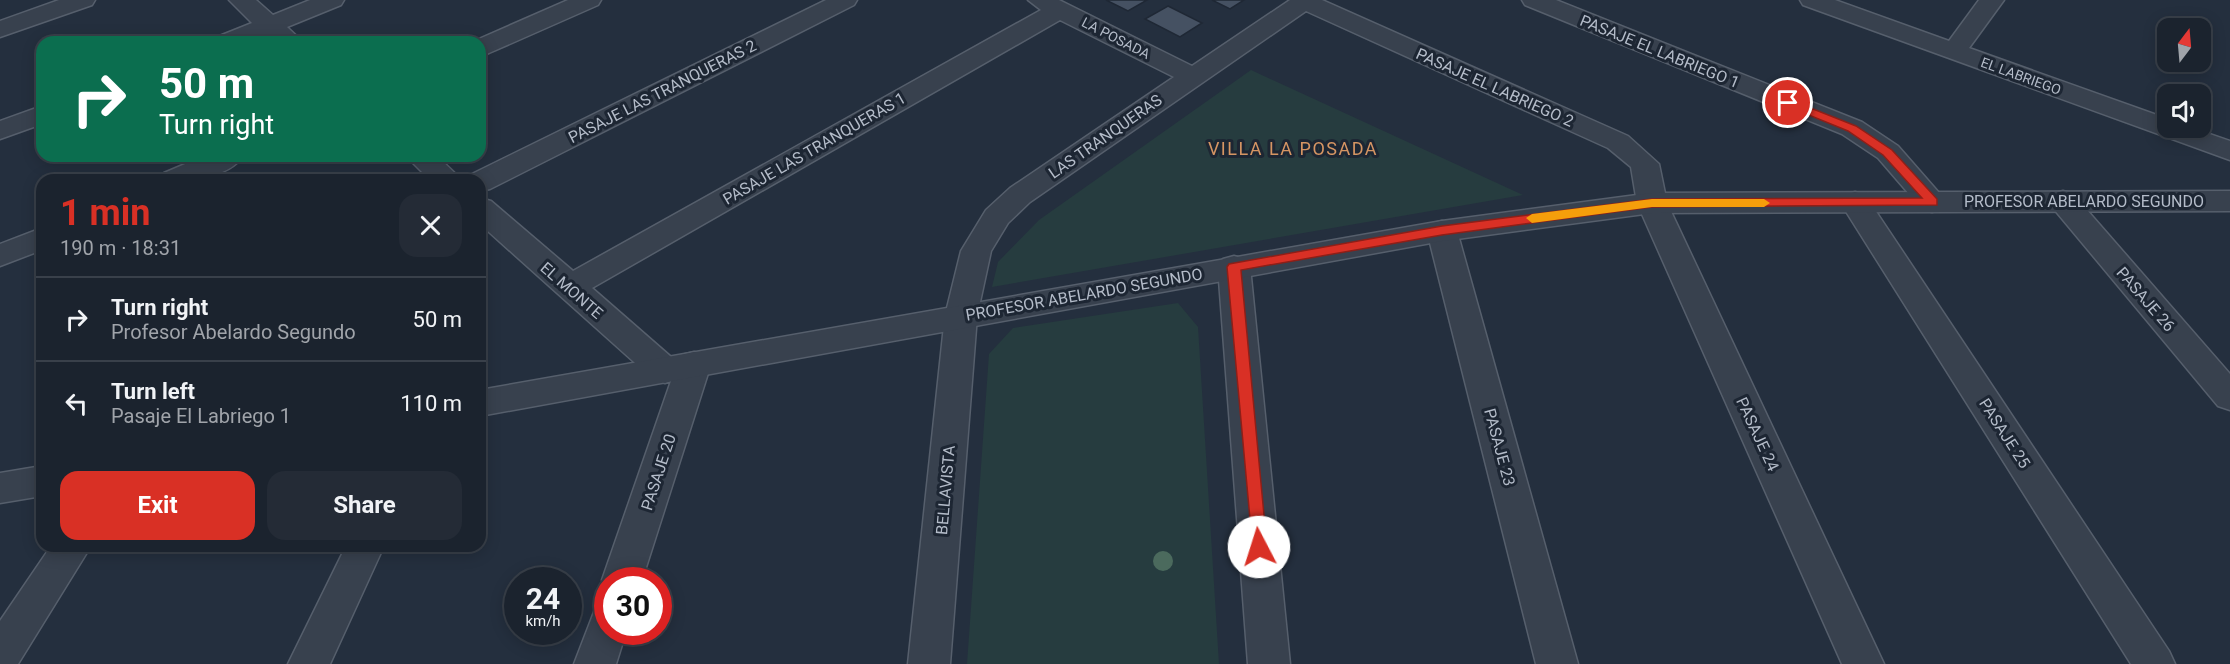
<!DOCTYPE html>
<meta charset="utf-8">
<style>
:root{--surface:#1b232e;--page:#242b36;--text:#f1f3f6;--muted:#a0a4aa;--line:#39404a;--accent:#d93025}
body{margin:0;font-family:Roboto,sans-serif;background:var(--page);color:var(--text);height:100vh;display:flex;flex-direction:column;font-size:22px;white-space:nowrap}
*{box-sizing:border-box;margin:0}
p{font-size:20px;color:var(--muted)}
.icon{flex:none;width:33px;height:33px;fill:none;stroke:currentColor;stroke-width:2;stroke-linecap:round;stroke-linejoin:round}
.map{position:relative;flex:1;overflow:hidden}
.drawer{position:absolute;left:36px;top:174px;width:450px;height:378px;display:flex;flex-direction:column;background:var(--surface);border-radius:18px;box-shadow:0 3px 15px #0003,0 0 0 2px var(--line)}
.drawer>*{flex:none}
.guide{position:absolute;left:36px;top:36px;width:450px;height:126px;border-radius:18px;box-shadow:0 3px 15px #0003,0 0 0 2px var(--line);background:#0b6e4f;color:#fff;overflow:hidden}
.needle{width:39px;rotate:16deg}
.tools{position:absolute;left:2157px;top:18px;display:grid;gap:12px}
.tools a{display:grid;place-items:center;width:54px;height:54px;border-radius:12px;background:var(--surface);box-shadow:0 3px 15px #0003,0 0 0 2px var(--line);font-size:30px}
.speed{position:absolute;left:504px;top:567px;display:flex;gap:12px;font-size:30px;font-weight:700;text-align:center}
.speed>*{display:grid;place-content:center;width:78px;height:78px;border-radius:50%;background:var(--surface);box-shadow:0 3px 15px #0003,0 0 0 2px var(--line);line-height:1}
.speed small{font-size:15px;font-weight:400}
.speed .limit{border:9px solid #d22;background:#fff;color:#111}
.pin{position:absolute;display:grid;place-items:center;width:51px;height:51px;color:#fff;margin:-26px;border:3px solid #fff;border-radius:50%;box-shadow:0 2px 6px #0007}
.me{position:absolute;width:66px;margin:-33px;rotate:355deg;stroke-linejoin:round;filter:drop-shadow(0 0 4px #0008)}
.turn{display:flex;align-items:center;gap:21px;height:126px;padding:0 24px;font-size:27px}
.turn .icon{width:78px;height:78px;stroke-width:2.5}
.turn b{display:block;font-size:42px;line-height:51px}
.round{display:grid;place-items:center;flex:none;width:63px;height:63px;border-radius:18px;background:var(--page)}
.summary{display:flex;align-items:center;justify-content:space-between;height:102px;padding:0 24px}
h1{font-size:36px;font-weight:700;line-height:45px;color:var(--accent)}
.cta{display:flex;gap:12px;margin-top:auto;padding:12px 24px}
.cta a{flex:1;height:69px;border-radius:18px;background:var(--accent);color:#fff;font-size:24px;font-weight:700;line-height:69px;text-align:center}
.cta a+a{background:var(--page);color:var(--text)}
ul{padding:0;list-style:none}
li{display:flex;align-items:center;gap:18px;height:84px;padding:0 24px;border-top:2px solid var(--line)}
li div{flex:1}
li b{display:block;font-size:22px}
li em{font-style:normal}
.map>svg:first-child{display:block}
</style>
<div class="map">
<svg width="2230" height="664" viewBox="0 0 2230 664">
<rect width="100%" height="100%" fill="#242f3e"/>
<path fill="#263c3f" d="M 1251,70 L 1523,195 L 992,287 L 998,262 L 1039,220 Z
M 1178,303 L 1198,327 L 1219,664 L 967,664 L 989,354 L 1013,328 Z"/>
<path fill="#455162" stroke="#1f2835" stroke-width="1.5" d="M 1106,0 L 1147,0 L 1128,11 Z
M 1212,0 L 1244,0 L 1230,9 Z
M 1168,6 L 1202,23 L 1180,37 L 1145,19 Z"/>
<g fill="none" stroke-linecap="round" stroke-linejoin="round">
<defs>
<path id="minor" d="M 59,0 L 95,0 L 92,5 L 0,37 L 0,21 Z
M 229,0 L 256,0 L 273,15 L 310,0 L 344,0 L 341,5 L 287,27 L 303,42 L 275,42 L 266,35 L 249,42 L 213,42 L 217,37 L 252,23 Z
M 568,0 L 601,0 L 598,5 L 489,53 L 480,56 L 480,42 L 472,42 Z
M 826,0 L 857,0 L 854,5 L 490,189 L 480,191 L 480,180 L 467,180 L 470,175 Z
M 1028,0 L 1059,0 L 1192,66 L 1290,0 L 1322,0 L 1628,136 L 1659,164 L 1667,203 L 1884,664 L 1842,664 L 1637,203 L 1631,167 L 1608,148 L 1306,11 L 1030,202 L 1008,223 L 991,251 L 977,316 L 950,664 L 908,664 L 945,316 L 961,251 L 986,210 L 1010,188 L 1174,77 L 1060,20 L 592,288 L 678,363 L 682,355 L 694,352 L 706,355 L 711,364 L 642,580 L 608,580 L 608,591 L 602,580 L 671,381 L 665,383 L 653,379 L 480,224 L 480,198 L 491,201 L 573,271 L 1041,10 Z
M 1522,0 L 1556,0 L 1862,122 L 1898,146 L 1947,202 L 1942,209 L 1932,212 L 1922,209 L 1878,158 L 1842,134 L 1525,5 Z
M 1800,0 L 1835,0 L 1949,41 L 1979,0 L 2004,0 L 1969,48 L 2168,119 L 2168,128 L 2192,128 L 2230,141 L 2230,160 L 1803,5 Z
M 42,106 L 42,124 L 0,139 L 0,121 Z
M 204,156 L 243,156 C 227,180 185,180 159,180 L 164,173 Z
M 406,156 L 437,156 L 462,180 L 430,180 Z
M 2063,191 L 2073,194 L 2230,374 L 2230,410 L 2218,406 L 2053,208 L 2048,201 L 2053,194 Z
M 1855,192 L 1865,195 L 2169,651 L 2175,664 L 2131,664 L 1840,202 L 1845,195 Z
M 1442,221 L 1453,224 L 1457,231 L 1578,664 L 1536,664 L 1427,231 L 1431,224 Z
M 42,228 L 42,250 L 0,266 L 0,244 Z
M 1234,256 L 1245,259 L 1250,267 L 1290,664 L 1248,664 L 1218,267 L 1223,259 Z
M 51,546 L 91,546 L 18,664 L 0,664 L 0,621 Z
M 346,546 L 384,546 L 330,664 L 288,664 Z
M 608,607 L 608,632 L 626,632 L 616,664 L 574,664 L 594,612 Z"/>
<path id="tertiary" d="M 2230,191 L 2230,211 L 1652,213 L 1442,241 L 480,416 L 480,390 L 1442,221 L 1652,193 Z
M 42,466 L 42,496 L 0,503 L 0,473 Z"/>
</defs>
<use href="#minor" stroke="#565f6c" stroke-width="3"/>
<use href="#tertiary" stroke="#565f6c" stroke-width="3"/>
<use href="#minor" fill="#38414e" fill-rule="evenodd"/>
<use href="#tertiary" fill="#38414e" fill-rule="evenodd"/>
</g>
<circle fill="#4b6a5d" cx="1163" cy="561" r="10"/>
<path fill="#d93025" stroke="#8d1f18" stroke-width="1.5" d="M 1788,99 L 1856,126 L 1892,150 L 1937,199 L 1937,205 L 1652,207 L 1442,235 L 1241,270 L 1267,547 L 1264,552 L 1253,552 L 1227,267 L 1229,264 L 1442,226 L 1652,199 L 1922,198 L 1883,155 L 1848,131 L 1784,105 L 1783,103 Z"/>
<path fill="#f59e0b" d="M 1652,199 L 1764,199 L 1770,203 L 1764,207 L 1652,207 L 1532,223 L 1526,218 L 1532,214 Z"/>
<g text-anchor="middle" stroke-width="6" stroke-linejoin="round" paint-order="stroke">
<g font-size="14" fill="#b4bcc9" stroke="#1d2633">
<text transform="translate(1116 38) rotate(27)" y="5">LA POSADA</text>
<text transform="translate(2021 76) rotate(20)" y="5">EL LABRIEGO</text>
</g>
<g font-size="16" fill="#b4bcc9" stroke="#1d2633">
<text transform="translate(1660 51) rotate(22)" y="6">PASAJE EL LABRIEGO 1</text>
<text transform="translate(1495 87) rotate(24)" y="6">PASAJE EL LABRIEGO 2</text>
<text transform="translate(662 91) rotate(-27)" y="6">PASAJE LAS TRANQUERAS 2</text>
<text transform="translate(1105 136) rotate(-35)" y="6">LAS TRANQUERAS</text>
<text transform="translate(814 148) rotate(-30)" y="6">PASAJE LAS TRANQUERAS 1</text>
<text x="2084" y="207">PROFESOR ABELARDO SEGUNDO</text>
<text transform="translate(572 290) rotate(41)" y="6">EL MONTE</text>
<text transform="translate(1084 294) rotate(-10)" y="6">PROFESOR ABELARDO SEGUNDO</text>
<text transform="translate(2146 299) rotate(49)" y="6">PASAJE 26</text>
<text transform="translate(2005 433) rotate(57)" y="6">PASAJE 25</text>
<text transform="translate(1758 434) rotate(65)" y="6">PASAJE 24</text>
<text transform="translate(1500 447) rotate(75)" y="6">PASAJE 23</text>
<text transform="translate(658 472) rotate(-72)" y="6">PASAJE 20</text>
<text transform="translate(945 490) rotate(-85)" y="6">BELLAVISTA</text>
</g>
<g font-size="18" letter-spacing="1.5" fill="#d59563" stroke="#1d2633">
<text x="1293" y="155">VILLA LA POSADA</text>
</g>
</g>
</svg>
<div class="tools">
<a><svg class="needle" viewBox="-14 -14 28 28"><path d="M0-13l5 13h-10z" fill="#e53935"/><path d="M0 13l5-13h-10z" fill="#a0a4aa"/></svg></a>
<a><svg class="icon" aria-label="sound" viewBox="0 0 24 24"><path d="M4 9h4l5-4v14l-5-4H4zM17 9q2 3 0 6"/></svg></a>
</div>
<div class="speed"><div>24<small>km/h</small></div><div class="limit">30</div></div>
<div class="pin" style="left:1788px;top:103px;background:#d93025"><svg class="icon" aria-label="arrive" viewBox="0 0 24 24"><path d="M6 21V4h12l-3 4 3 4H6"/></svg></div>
<svg class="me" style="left:1259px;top:547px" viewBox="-20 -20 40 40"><circle r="19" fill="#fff"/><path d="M0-13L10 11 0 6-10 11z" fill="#d93025"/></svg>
<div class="guide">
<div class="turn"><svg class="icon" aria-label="right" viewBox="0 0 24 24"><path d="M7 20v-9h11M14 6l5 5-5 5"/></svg><div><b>50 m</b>Turn right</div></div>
</div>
<section class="drawer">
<div class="summary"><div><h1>1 min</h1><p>190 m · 18:31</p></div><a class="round"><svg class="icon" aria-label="close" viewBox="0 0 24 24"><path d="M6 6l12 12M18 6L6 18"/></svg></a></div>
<ul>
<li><svg class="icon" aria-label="right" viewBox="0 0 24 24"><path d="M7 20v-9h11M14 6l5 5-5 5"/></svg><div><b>Turn right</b><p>Profesor Abelardo Segundo</p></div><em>50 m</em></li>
<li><svg class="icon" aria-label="left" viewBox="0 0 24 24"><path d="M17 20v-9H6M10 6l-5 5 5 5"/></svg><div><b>Turn left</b><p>Pasaje El Labriego 1</p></div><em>110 m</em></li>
</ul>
<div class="cta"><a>Exit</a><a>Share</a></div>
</section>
</div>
